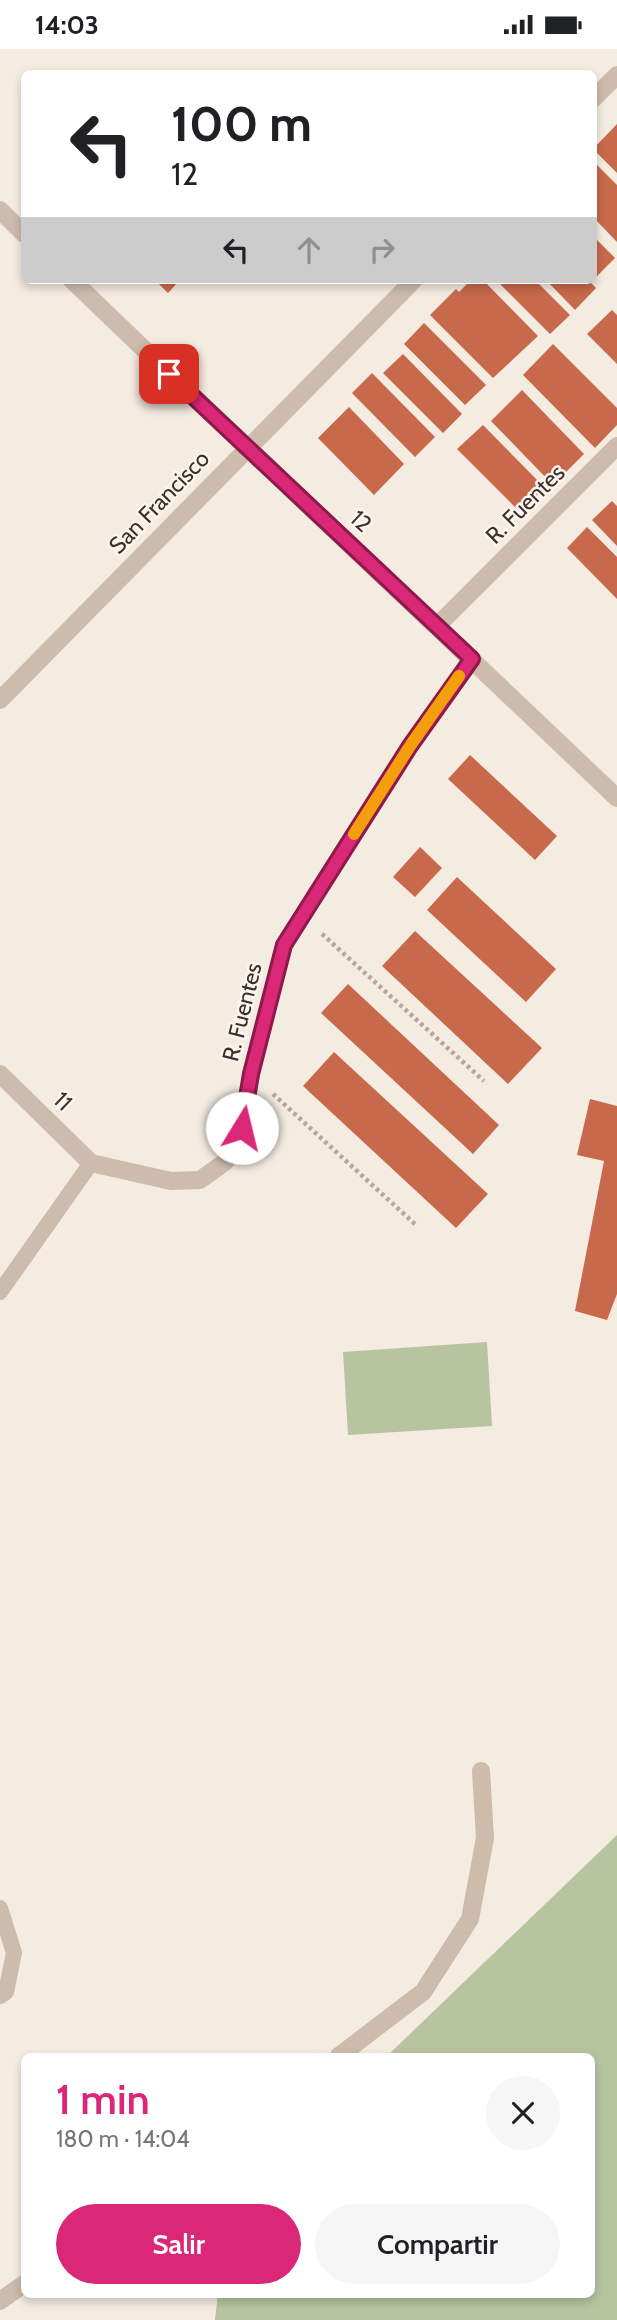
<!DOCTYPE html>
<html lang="es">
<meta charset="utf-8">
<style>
:root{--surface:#fff;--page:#f6f6f6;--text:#202124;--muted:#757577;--accent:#db2777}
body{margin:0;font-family:Cabin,sans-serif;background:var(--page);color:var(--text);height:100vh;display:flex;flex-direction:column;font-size:26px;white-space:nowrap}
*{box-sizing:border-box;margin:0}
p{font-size:23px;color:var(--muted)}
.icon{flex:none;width:38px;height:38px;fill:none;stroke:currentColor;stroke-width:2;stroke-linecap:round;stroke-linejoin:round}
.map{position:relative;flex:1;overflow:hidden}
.panel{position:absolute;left:21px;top:2004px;width:574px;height:245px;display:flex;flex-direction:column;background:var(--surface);border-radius:10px;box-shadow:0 4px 10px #0003}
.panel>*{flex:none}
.hud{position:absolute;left:21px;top:21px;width:576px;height:214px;border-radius:10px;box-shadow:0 4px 10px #0003;background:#fff;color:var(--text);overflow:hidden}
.pin{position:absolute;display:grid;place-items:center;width:60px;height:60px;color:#fff;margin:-30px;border-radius:14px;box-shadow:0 4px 10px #0006}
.me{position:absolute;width:77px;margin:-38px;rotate:9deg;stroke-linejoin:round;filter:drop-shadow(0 0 5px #0008)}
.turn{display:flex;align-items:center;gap:24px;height:147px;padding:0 35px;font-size:32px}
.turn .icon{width:91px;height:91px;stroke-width:2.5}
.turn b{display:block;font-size:49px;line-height:60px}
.lanes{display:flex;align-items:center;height:66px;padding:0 35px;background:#0003;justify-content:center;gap:35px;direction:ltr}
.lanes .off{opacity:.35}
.round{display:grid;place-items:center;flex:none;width:74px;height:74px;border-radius:37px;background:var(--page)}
.summary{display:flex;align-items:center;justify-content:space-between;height:119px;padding:0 35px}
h1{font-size:42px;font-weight:600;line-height:52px;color:var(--accent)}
.action{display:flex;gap:14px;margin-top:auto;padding:14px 35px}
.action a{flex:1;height:80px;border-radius:42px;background:var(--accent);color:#fff;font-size:28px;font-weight:600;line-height:80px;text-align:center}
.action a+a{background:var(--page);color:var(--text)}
.status{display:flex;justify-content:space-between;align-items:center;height:49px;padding:0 35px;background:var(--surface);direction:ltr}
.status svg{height:19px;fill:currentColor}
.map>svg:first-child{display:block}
</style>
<div class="status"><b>14:03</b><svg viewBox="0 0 49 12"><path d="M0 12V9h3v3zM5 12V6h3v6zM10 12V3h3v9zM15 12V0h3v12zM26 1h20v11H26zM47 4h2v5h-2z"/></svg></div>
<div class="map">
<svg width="617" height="2271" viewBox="0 0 617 2271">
<rect width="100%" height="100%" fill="#f4ebe1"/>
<path fill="#b8c4a0" d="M 487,1293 L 492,1377 L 348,1386 L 343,1303 Z
M 617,1786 L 617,2271 L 215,2271 L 218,2245 L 592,2245 L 592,2007 L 387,2007 Z"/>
<path fill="#c8694b" d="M 617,75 L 617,124 L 593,100 Z
M 593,112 L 617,136 L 617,193 L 593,168 Z
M 593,187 L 615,209 L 597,227 L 593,224 Z
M 155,231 L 180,231 L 168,244 Z
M 471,231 L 483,231 L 538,287 L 493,329 L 430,266 L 456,240 L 459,243 Z
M 496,231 L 535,231 L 570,266 L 550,285 Z
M 546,231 L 588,231 L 596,239 L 575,261 Z
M 612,261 L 617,266 L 617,315 L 587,285 Z
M 424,274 L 486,336 L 465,356 L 404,295 Z
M 553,295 L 617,359 L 617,376 L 595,399 L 523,326 Z
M 403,305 L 462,365 L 443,384 L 383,324 Z
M 372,324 L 435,388 L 415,408 L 352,344 Z
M 522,341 L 584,405 L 553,436 L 491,372 Z
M 349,358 L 404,415 L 374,446 L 318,389 Z
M 483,376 L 545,439 L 520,463 L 457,400 Z
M 612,452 L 617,457 L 617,497 L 592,471 Z
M 587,478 L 617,508 L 617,550 L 567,499 Z
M 470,706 L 557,787 L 535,811 L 448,730 Z
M 420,798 L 442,819 L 415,848 L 393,828 Z
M 457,828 L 556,920 L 526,953 L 427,861 Z
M 415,882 L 542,999 L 508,1035 L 382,917 Z
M 348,935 L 499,1076 L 473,1105 L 321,964 Z
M 334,1003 L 488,1145 L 456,1179 L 303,1037 Z
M 590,1050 L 617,1057 L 617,1245 L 607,1271 L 575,1262 L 604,1112 L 577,1106 Z"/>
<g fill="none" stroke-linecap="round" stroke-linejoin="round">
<path stroke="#b9a596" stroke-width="4.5" stroke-dasharray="3.5 3.5" stroke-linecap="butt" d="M 322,885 L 484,1032
M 273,1045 L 417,1177"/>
<path stroke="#cdbbac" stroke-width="16" d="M 0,1243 L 91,1114
M 0,1859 L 14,1904 L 6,1943 L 0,1947"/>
<path stroke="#cdbbac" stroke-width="18" d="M 593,50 L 617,26
M 0,161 L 24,185
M 72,231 C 252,405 436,576 617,749
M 438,576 L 617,397
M 0,651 L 414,231
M 0,1025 L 91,1114 L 171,1132 L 200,1131 L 225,1113 L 242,1079 L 251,1025 L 284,896 L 410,697 L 472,610
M 339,2007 L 423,1943 L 470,1870 L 485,1789 L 481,1722
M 0,2252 L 24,2235"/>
</g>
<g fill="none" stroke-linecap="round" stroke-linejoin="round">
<defs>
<path id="route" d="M 169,325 L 472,610 L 410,697 L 284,896 L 251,1025 L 242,1079"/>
</defs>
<use href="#route" stroke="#8e194d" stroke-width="18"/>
<use href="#route" stroke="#db2777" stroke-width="12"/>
<path stroke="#f59e0b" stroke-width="12" d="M 354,785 L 410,697 L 459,627"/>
</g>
<g text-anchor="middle" stroke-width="5" stroke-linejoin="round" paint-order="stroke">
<g font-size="23" fill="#3b302b" stroke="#fbf5ee">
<text transform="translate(159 453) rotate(-46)" y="8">San Francisco</text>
<text transform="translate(525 455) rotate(-45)" y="8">R. Fuentes</text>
<text transform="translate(361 472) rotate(43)" y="8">12</text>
<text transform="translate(242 963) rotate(-76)" y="8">R. Fuentes</text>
<text transform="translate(63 1052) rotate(44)" y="8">11</text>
</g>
</g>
</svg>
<div class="pin" style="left:169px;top:325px;background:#d93025"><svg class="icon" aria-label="arrive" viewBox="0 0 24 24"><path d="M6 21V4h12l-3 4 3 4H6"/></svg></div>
<svg class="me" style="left:242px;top:1079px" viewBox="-20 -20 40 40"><circle r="19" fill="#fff"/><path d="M0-13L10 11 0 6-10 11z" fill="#db2777"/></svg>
<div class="hud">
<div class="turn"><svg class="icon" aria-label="left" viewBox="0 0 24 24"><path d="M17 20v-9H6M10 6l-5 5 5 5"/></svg><div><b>100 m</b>12</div></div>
<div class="lanes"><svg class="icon" aria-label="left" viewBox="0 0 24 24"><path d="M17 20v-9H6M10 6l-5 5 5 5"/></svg><svg class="icon off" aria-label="ahead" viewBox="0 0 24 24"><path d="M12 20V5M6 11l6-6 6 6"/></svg><svg class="icon off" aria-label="right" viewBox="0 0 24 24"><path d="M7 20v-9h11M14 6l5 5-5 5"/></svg></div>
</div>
<section class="panel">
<div class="summary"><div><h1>1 min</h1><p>180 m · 14:04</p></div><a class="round"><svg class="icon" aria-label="close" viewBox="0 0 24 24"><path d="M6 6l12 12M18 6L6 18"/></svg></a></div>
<div class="action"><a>Salir</a><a>Compartir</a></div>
</section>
</div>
